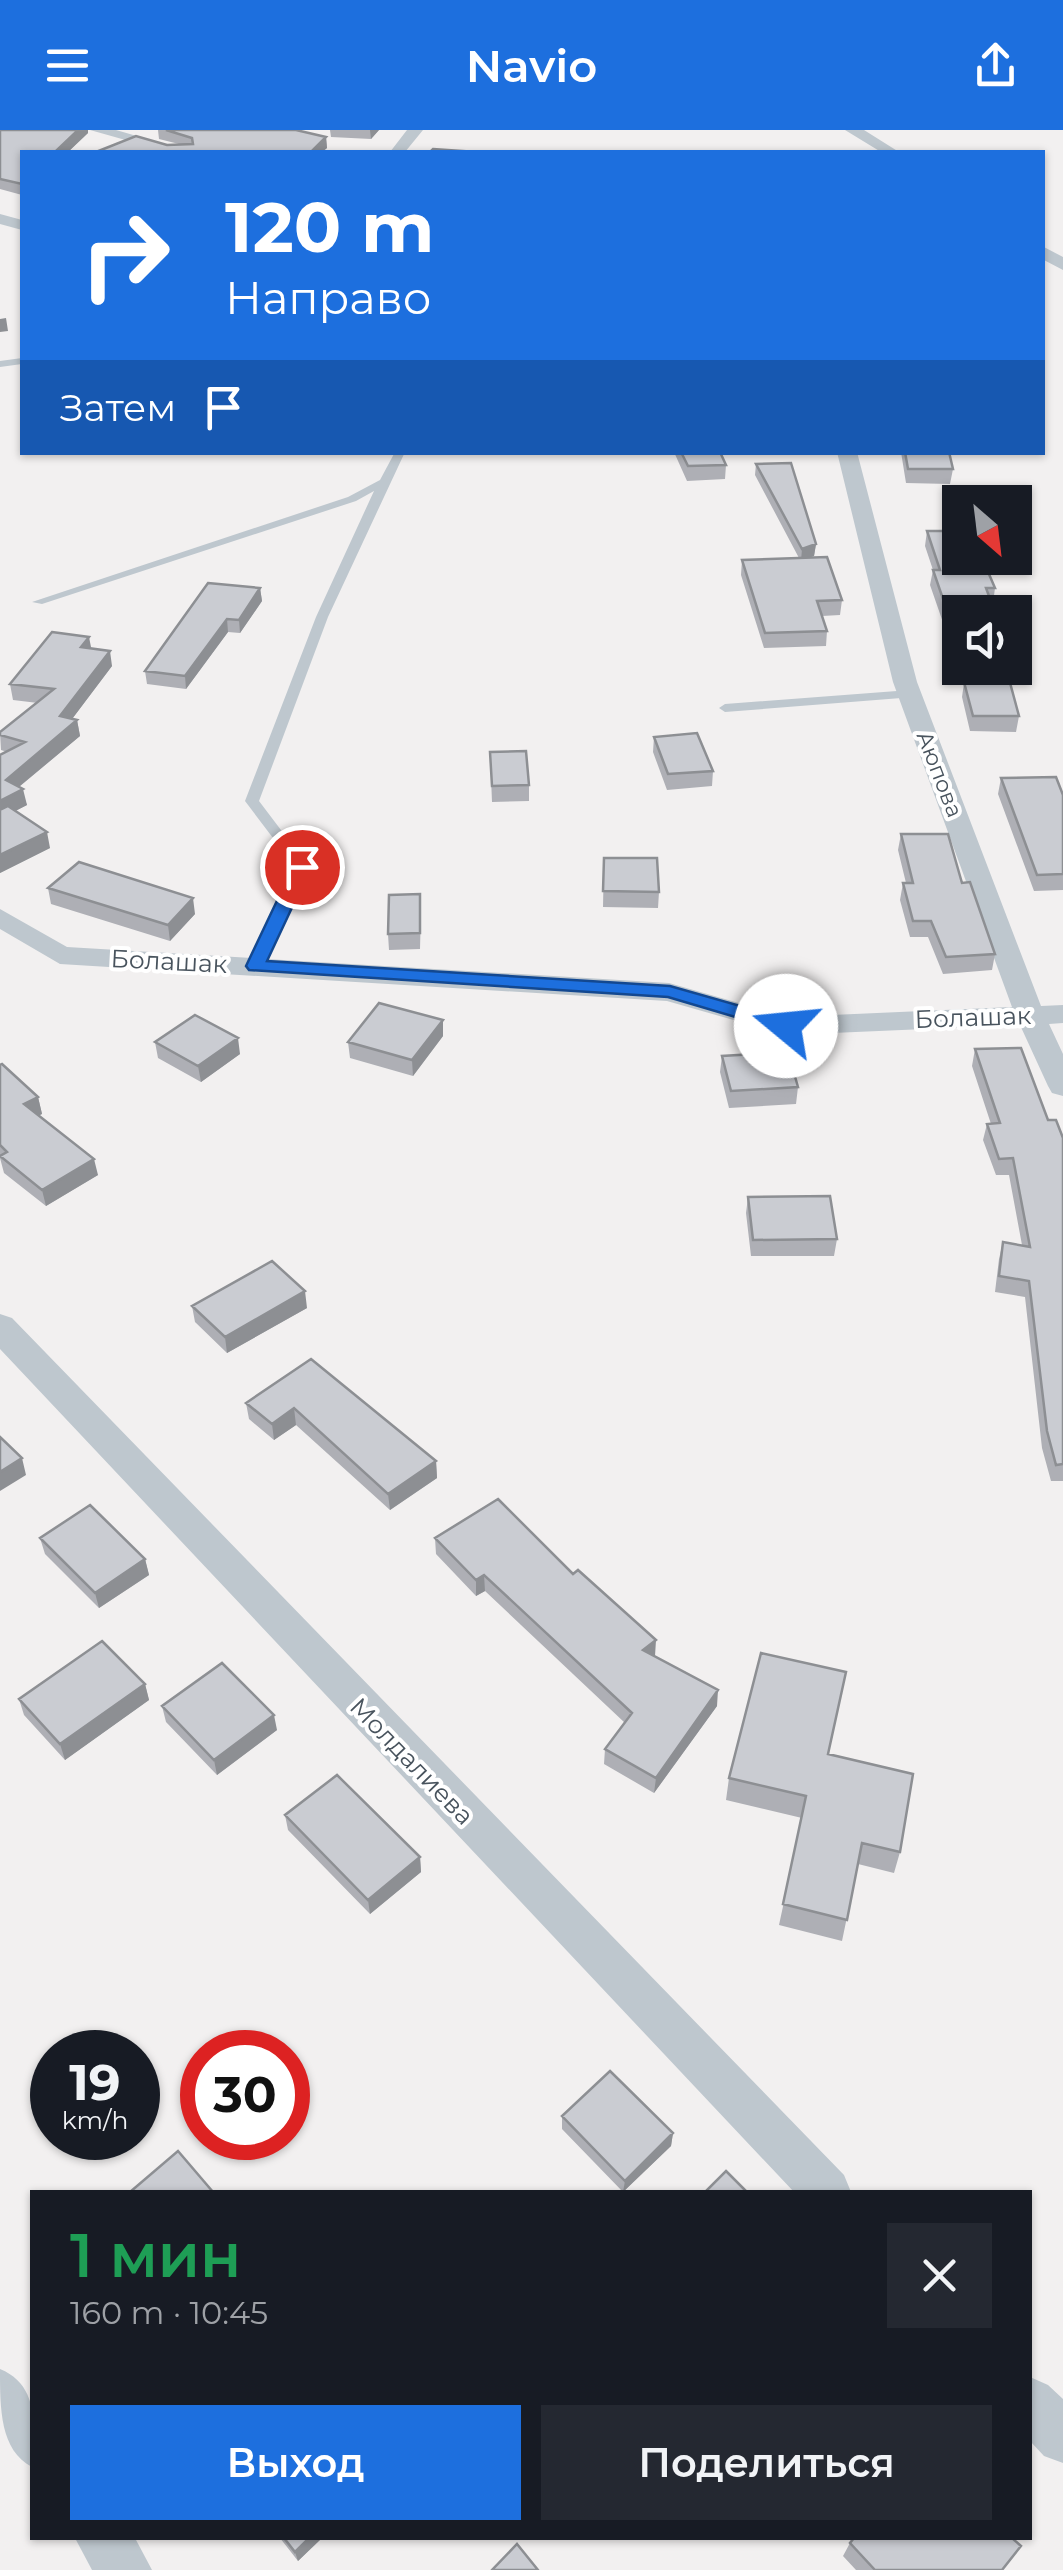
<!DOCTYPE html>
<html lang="ru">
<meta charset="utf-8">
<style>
:root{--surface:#171b24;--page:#242831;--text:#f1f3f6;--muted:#9ea1a6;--accent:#1d6fde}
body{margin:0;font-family:Montserrat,sans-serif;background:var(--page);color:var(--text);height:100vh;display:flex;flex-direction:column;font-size:38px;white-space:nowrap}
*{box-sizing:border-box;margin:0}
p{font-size:32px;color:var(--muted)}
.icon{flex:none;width:55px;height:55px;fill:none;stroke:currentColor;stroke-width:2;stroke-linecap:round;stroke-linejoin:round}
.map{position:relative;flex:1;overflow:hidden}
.panel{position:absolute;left:30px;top:2060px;width:1002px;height:350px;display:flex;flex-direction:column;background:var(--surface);border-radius:0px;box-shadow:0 2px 8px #0004}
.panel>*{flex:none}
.hud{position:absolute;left:20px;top:20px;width:1025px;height:305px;border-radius:0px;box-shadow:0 2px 8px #0004;background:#1d6fde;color:#fff;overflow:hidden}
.needle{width:65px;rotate:152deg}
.tools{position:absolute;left:942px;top:355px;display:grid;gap:20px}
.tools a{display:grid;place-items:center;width:90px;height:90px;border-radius:0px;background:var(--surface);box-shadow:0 2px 8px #0004;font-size:50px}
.speed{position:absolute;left:30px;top:1900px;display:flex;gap:20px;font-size:50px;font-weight:700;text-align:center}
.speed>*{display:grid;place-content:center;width:130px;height:130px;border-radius:50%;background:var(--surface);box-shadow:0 2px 8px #0004;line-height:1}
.speed small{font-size:25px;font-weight:400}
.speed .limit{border:15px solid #d22;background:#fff;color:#111}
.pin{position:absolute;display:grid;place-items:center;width:85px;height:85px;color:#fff;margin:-42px;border:5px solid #fff;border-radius:50%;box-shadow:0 2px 10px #0007}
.me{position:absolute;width:110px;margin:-55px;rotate:287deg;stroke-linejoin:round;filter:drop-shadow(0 0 8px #0008)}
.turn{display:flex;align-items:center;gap:35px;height:210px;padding:0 40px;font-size:45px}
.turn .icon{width:130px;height:130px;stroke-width:2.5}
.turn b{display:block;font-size:70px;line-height:85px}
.then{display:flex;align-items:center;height:95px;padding:0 40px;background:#0003;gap:20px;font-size:38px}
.round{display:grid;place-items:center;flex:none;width:105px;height:105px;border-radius:0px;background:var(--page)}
.overview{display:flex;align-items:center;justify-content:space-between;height:170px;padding:0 40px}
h1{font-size:60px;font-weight:600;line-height:75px;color:#1e9e55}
.button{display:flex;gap:20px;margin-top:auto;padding:20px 40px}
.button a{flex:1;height:115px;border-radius:0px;background:var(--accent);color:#fff;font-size:40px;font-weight:600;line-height:115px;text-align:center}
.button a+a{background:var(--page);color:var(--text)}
header{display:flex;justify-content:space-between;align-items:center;height:130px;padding:0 40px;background:var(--accent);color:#fff;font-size:45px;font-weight:600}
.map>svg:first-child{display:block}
</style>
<header><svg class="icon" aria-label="menu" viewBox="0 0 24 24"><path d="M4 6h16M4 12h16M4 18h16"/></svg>Navio<svg class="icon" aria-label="share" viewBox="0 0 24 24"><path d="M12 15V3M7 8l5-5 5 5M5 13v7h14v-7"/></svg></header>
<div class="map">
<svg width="1063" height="2440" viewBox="0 0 1063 2440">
<rect width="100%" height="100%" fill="#f2f0f0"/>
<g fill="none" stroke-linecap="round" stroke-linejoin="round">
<path fill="#bec7ce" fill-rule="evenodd" d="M 22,228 L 22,234 L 0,237 L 0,231 Z
M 395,322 L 405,322 L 328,487 L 259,671 L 309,737 L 262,836 L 260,839 L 250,839 L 248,836 L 295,737 L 245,671 L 316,487 L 374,361 L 356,371 L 42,474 L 32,472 L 348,367 L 380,350 Z
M 910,560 L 916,564 L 914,567 L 725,582 L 719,578 L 725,574 Z"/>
<path fill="#bec7ce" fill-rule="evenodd" d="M 90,0 L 116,0 L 192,22 L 168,22 Z
M 407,0 L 423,0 L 405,22 L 390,22 Z
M 845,0 L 864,0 L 899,22 L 881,22 Z
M 0,84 L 22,90 L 22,100 L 0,94 Z
M 1042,116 L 1063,127 L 1063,140 L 1042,129 Z
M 837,322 L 857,322 L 917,552 L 1041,876 L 1063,875 L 1063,893 L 1049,894 L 1063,924 L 1063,966 L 1052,963 L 1048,956 L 1020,895 L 786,905 L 667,871 L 60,834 L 0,799 L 0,779 L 67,817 L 669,853 L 787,887 L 1012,877 L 893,552 Z
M 0,1184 L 12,1188 L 844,2045 L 851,2062 L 794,2062 L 0,1219 Z
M 0,2239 C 41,2256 34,2299 32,2337 C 0,2320 0,2279 0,2239 Z
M 1030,2247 L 1048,2255 L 1063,2269 L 1063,2333 L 1044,2326 L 1030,2311 Z
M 75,2408 L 135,2408 L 152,2440 L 92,2440 Z"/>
</g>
<path fill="#aeafb5" d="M 0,0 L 88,0 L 88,3 L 68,22 L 22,22 L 22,65 L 0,59 Z
M 158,0 L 296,0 L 326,7 L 327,18 L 322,22 L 96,22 L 179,14 L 159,9 Z
M 330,0 L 379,0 L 371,9 L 331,7 Z
M 674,322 L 720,322 L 726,335 L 725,349 L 687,351 Z
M 901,322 L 949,322 L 953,339 L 950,354 L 906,353 Z
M 756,334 L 816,414 L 814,426 L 810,427 L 842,470 L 840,485 L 822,486 L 827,501 L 826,516 L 764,518 L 741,445 L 742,430 L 799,428 L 755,345 Z
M 927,401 L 995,458 L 993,473 L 960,482 L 960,538 L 1006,538 L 1019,586 L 1016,602 L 970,601 L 962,567 L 964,553 L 930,455 L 933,440 L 925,416 Z
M 260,458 L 262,471 L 240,503 L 228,502 L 186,559 L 147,554 L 145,541 Z
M 91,518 L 112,536 L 72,589 L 77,590 L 80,606 L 19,657 L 27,675 L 15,681 L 50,718 L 0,743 L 0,625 L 7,622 L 1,620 L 0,602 L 38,573 L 13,570 L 10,554 Z
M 654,607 L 713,641 L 712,656 L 667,660 L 653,622 Z
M 490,622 L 529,655 L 529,671 L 492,672 Z
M 1001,648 L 1063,665 L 1063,760 L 1034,761 L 998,664 Z
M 901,704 L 962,753 L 995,824 L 992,840 L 943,844 L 928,807 L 910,807 L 900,770 L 903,753 L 906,753 L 898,720 Z
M 604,728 L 659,762 L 658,778 L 603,777 Z
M 48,758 L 195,784 L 170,811 L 51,774 Z
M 421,780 L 420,819 L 389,820 L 388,804 Z
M 443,890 L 443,906 L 413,946 L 350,928 L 348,912 Z
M 155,912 L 240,924 L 201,952 L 158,928 Z
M 975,919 L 1048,990 L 1063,1008 L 1063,1351 L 1051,1351 L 1042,1318 L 1025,1167 L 995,1162 L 999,1129 L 1003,1112 L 1022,1115 L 1009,1045 L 996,1045 L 983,1010 L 987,994 L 991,994 L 972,936 Z
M 722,926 L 798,957 L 796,974 L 729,978 L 720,942 Z
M 0,935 L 38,967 L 42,984 L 38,985 L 98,1045 L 46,1076 L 4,1043 L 0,1028 Z
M 748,1067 L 837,1109 L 834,1126 L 751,1126 L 746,1083 Z
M 192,1176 L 307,1178 L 227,1223 L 195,1192 Z
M 311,1229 L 436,1331 L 437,1348 L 390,1380 L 296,1295 L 274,1310 L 249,1289 L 246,1273 Z
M 40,1408 L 145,1429 L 149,1445 L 99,1478 L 45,1424 Z
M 435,1408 L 655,1526 L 717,1576 L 654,1663 L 604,1634 L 605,1619 L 625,1593 L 485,1461 L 476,1466 L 436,1424 Z
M 145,1554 L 149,1570 L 65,1630 L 24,1585 L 19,1569 Z
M 162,1576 L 277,1600 L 217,1645 L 166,1592 Z
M 829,1624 L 900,1722 L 894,1743 L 858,1734 L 842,1811 L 779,1795 L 802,1688 L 726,1670 L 729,1648 Z
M 285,1685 L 420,1727 L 421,1742 L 370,1784 L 288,1700 Z
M 562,1986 L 673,2003 L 671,2016 L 623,2062 L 562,1999 Z
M 280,2408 L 322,2408 L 298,2431 Z
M 850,2413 L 1003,2440 L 856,2440 L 843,2426 Z"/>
<path fill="#8d8f93" d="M 78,0 L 88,0 L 88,3 L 68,22 L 55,22 Z
M 370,0 L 379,0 L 371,9 Z
M 326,7 L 327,18 L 322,22 L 311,22 Z
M 6,188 L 8,201 L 0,202 L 0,189 Z
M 816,414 L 814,426 L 801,431 L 802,419 Z
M 260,458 L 262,471 L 240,503 L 239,490 Z
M 227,489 L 228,502 L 186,559 L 185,546 Z
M 89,507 L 92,522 L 81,517 Z
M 110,521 L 112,536 L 63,601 L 60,586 Z
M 77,590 L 80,606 L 9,665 L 6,650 Z
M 23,659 L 27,675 L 0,689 L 0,671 Z
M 47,702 L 50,718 L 0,743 L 0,725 Z
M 193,768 L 195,784 L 170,811 L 168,795 Z
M 443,890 L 443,906 L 413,946 L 412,930 Z
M 238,908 L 240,924 L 201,952 L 198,936 Z
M 38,967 L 42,984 L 28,991 L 24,974 Z
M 94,1029 L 98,1045 L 46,1076 L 42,1060 Z
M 305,1161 L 307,1178 L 227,1223 L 225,1207 Z
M 294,1278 L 296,1295 L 274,1310 L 272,1294 Z
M 22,1328 L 26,1345 L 0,1361 L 0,1342 Z
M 436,1331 L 437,1348 L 390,1380 L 388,1364 Z
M 145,1429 L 149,1445 L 99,1478 L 95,1463 Z
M 484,1445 L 485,1461 L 476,1466 L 476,1450 Z
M 656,1510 L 655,1526 L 643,1520 Z
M 145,1554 L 149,1570 L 65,1630 L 60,1614 Z
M 718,1560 L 717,1576 L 654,1663 L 656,1648 Z
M 274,1585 L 277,1600 L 217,1645 L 214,1630 Z
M 420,1727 L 421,1742 L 370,1784 L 368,1770 Z
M 673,2003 L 671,2016 L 623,2062 L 625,2051 Z
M 309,2408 L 322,2408 L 298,2431 L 295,2422 Z"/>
<path fill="#caccd2" stroke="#8d8f93" stroke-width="2.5" d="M 0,0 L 78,0 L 55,22 L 22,22 L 22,54 L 0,49 Z
M 166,0 L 296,0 L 326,7 L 311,22 L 96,22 L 136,6 L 167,15 L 193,14 L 192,8 Z
M 433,19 L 477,22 L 430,22 Z
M 681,322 L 720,322 L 726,335 L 688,336 Z
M 905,322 L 949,322 L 953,339 L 908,339 Z
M 791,333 L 816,414 L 802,419 L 756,334 Z
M 927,401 L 960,401 L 960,428 L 982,428 L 995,458 L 986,458 L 995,482 L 960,482 L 960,518 L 933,440 L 940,440 Z
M 827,427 L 842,470 L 817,471 L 827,501 L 765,503 L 742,430 Z
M 208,453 L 260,458 L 239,490 L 227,489 L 185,546 L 145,541 Z
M 52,502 L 89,507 L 81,517 L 110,521 L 60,586 L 77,590 L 6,650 L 23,659 L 0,671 L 0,625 L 25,612 L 0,605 L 0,602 L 54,559 L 10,554 Z
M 967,538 L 1006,538 L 1019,586 L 973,586 L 964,552 L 972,552 Z
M 697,603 L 713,641 L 668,644 L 654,607 Z
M 526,621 L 529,655 L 492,656 L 490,622 Z
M 1056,647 L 1063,665 L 1063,744 L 1037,745 L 1001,648 Z
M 8,676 L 47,702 L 0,725 L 0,680 Z
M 901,704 L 948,704 L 962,753 L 970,752 L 995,824 L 946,827 L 931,791 L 913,791 L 903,753 L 913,753 Z
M 604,728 L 657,728 L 659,762 L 603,761 Z
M 79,732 L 193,768 L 168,795 L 48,758 Z
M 420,764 L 420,803 L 388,804 L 389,765 Z
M 379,873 L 443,890 L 412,930 L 348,912 Z
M 195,885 L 238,908 L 198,936 L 155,912 Z
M 1021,918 L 1048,990 L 1056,990 L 1063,1008 L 1063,1334 L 1056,1335 L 1047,1301 L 1029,1151 L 999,1146 L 1003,1112 L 1030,1117 L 1013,1028 L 999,1029 L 987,994 L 1000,993 L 975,919 Z
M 788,922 L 798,957 L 731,961 L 722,926 Z
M 2,934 L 38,967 L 24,974 L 94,1029 L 42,1060 L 0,1026 L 7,1022 L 0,1015 L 0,935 Z
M 830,1066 L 837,1109 L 753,1110 L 748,1067 Z
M 272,1131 L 305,1161 L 225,1207 L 192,1176 Z
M 311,1229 L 436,1331 L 388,1364 L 294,1278 L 272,1294 L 246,1273 Z
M 0,1307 L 22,1328 L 0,1342 Z
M 498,1369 L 573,1444 L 578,1440 L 656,1510 L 643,1520 L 718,1560 L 656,1648 L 605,1619 L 632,1583 L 484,1445 L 476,1450 L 435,1408 Z
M 90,1375 L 145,1429 L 95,1463 L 40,1408 Z
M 102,1511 L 145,1554 L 60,1614 L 19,1569 Z
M 761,1523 L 846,1542 L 828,1624 L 913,1644 L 900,1722 L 862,1713 L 847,1790 L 783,1774 L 806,1666 L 729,1648 Z
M 222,1533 L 274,1585 L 214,1630 L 162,1576 Z
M 337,1645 L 420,1727 L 368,1770 L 285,1685 Z
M 610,1941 L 673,2003 L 625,2051 L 562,1986 Z
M 178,2021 L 213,2062 L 130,2062 Z
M 726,2041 L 747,2062 L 705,2062 Z
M 284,2408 L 309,2408 L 295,2422 Z
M 854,2408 L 1012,2408 L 1021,2416 L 1002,2440 L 875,2440 L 850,2413 Z
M 517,2414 L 538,2440 L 492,2440 Z"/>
<path fill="#1d6fde" stroke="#134890" stroke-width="2.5" d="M 302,731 L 311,737 L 267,831 L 670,856 L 793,891 L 796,896 L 786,902 L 668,867 L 249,840 L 246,836 L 293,737 Z"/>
<g text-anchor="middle" stroke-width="8" stroke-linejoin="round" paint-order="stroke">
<g font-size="22" fill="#48535d" stroke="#fff">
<text transform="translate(940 644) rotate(69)" y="8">Аюпова</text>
</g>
<g font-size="25" fill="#48535d" stroke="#fff">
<text transform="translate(169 831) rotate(3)" y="9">Болашак</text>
<text transform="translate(973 887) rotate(-2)" y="9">Болашак</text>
<text transform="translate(412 1631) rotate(46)" y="9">Молдалиева</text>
</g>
</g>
</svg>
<div class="tools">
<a><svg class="needle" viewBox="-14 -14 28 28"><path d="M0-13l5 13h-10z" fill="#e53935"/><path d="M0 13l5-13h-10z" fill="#9ea1a6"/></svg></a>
<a><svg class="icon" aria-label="sound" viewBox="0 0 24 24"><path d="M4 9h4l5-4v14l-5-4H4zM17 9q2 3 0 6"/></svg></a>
</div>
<div class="speed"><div>19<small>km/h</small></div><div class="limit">30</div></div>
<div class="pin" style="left:302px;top:737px;background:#d93025"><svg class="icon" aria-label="arrive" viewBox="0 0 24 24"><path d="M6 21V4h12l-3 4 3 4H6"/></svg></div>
<svg class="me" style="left:786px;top:896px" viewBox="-20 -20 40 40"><circle r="19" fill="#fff"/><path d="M0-13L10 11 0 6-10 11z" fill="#1d6fde"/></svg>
<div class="hud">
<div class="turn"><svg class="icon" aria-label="right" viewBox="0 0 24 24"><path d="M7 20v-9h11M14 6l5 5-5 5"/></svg><div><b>120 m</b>Направо</div></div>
<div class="then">Затем<svg class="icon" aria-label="arrive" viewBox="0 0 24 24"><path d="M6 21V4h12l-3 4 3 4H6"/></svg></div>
</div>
<section class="panel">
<div class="overview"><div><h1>1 мин</h1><p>160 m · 10:45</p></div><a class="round"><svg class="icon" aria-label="close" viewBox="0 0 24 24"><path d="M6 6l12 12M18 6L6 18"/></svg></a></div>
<div class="button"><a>Выход</a><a>Поделиться</a></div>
</section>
</div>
